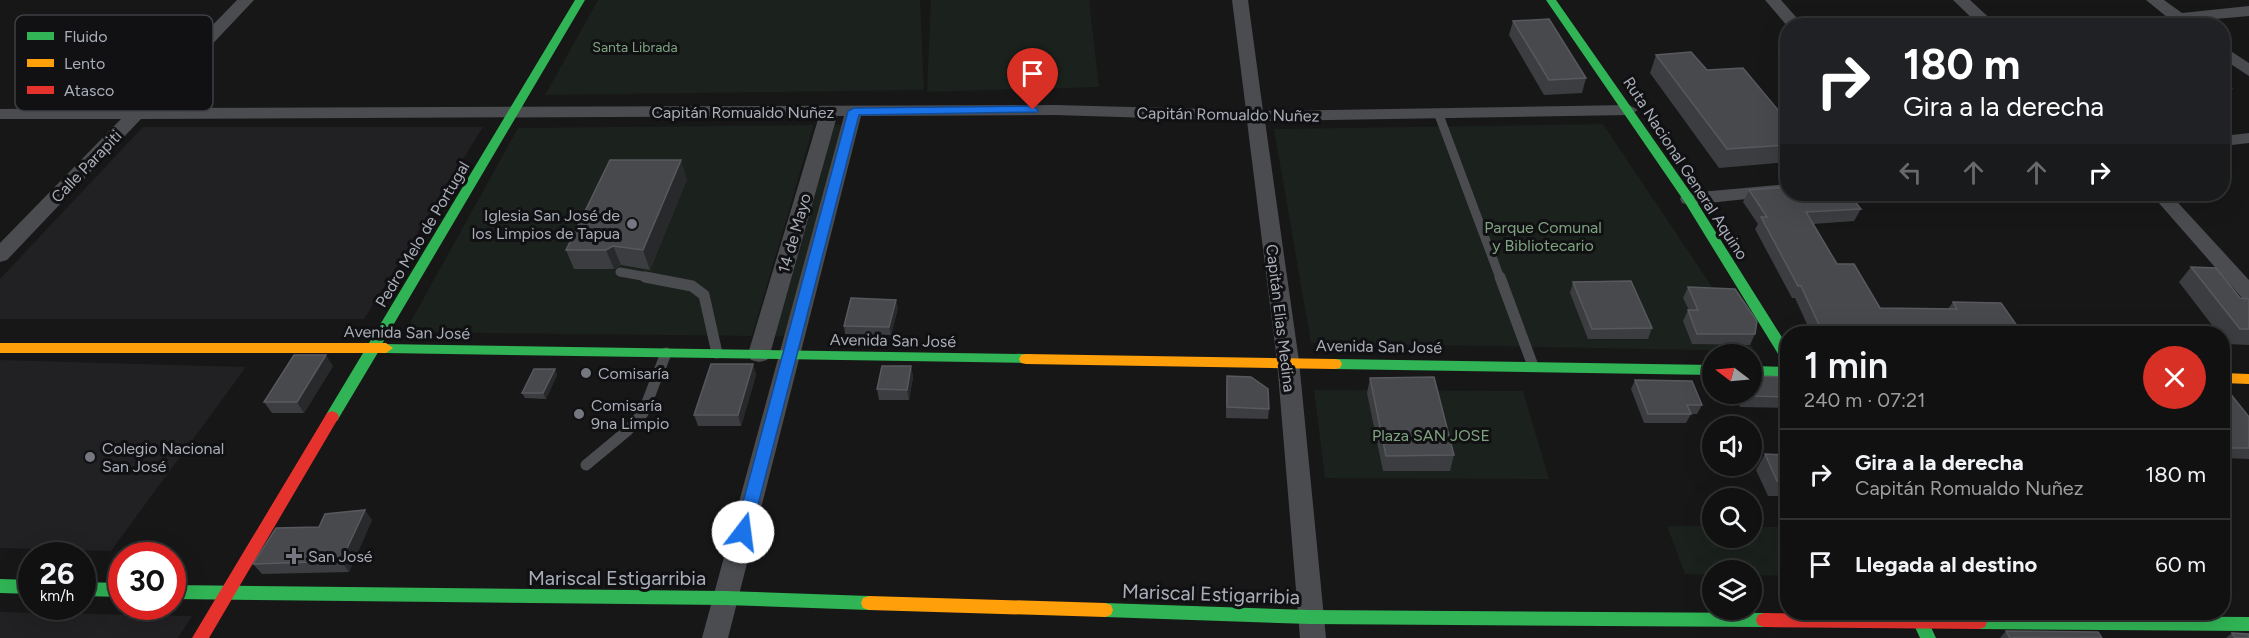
<!DOCTYPE html>
<html lang="es">
<meta charset="utf-8">
<style>
:root{--surface:#111;--page:#1e1f1f;--text:#f1f3f6;--muted:#9c9d9f;--line:#303131}
body{margin:0;font-family:Figtree,sans-serif;background:var(--page);color:var(--text);height:100vh;display:flex;flex-direction:column;font-size:22px;white-space:nowrap}
*{box-sizing:border-box;margin:0}
p{font-size:20px;color:var(--muted)}
.icon{flex:none;width:33px;height:33px;fill:none;stroke:currentColor;stroke-width:2;stroke-linecap:round;stroke-linejoin:round}
.map{position:relative;flex:1;overflow:hidden}
.drawer{position:absolute;left:1780px;top:326px;width:450px;height:294px;display:flex;flex-direction:column;background:var(--surface);border-radius:24px;box-shadow:0 6px 24px #0002,0 0 0 2px var(--line)}
.drawer>*{flex:none}
.hud{position:absolute;left:1780px;top:18px;width:450px;height:183px;border-radius:24px;box-shadow:0 6px 24px #0002,0 0 0 2px var(--line);background:#202124;color:#fff;overflow:hidden}
.needle{width:39px;rotate:286deg}
.fabs{position:absolute;left:1702px;top:344px;display:grid;gap:12px}
.fabs a{display:grid;place-items:center;width:60px;height:60px;border-radius:50%;background:var(--surface);box-shadow:0 6px 24px #0002,0 0 0 2px var(--line);font-size:30px}
.speed{position:absolute;left:18px;top:542px;display:flex;gap:12px;font-size:30px;font-weight:700;text-align:center}
.speed>*{display:grid;place-content:center;width:78px;height:78px;border-radius:50%;background:var(--surface);box-shadow:0 6px 24px #0002,0 0 0 2px var(--line);line-height:1}
.speed small{font-size:15px;font-weight:400}
.speed .limit{border:9px solid #d22;background:#fff;color:#111}
.pin{position:absolute;display:grid;place-items:center;width:51px;height:51px;color:#fff;margin:-62px -26px;border-radius:50% 50% 50% 0;rotate:-45deg;box-shadow:0 0 6px #0007}
.pin .icon{rotate:45deg}
.me{position:absolute;width:66px;margin:-33px;rotate:15deg;stroke-linejoin:round;filter:drop-shadow(0 0 4px #0008)}
.turn{display:flex;align-items:center;gap:21px;height:126px;padding:0 24px;font-size:27px}
.turn .icon{width:78px;height:78px;stroke-width:2.5}
.turn b{display:block;font-size:42px;line-height:51px}
.lanes{display:flex;align-items:center;height:57px;padding:0 24px;background:#0003;justify-content:center;gap:30px;direction:ltr}
.lanes .off{opacity:.35}
.round{display:grid;place-items:center;flex:none;width:63px;height:63px;border-radius:32px;background:var(--page)}
.headline{display:flex;align-items:center;justify-content:space-between;height:102px;padding:0 24px}
h1{font-size:36px;font-weight:600;line-height:45px}
ul{padding:0;list-style:none}
li{display:flex;align-items:center;gap:18px;height:90px;padding:0 24px;border-top:2px solid var(--line)}
li div{flex:1}
li b{display:block;font-size:22px}
li em{font-style:normal}
.map>svg:first-child{display:block}
</style>
<div class="map">
<svg width="2249" height="638" viewBox="0 0 2249 638">
<rect width="100%" height="100%" fill="#171717"/>
<path fill="#212124" d="M 143,127 L 483,127 L 364,319 L 0,319 L 0,279 Z
M 0,360 L 246,367 L 111,551 L 0,548 Z
M 0,612 L 192,616 L 178,638 L 0,638 Z"/>
<path fill="#1b211c" d="M 598,0 L 920,0 L 924,90 L 545,95 Z
M 931,0 L 1089,0 L 1099,87 L 927,92 Z
M 833,124 L 842,125 L 786,335 L 778,337 L 775,335 Z
M 1603,124 L 1755,351 L 1311,343 L 1274,129 Z
M 814,125 L 752,336 L 405,332 L 518,128 Z
M 1314,390 L 1523,391 L 1549,479 L 1325,478 Z
M 1667,526 L 1713,526 L 1713,537 L 1752,537 L 1752,527 L 1788,527 L 1788,576 L 1752,575 L 1752,570 L 1713,570 L 1713,575 L 1685,574 Z"/>
<g fill="none" stroke-linecap="round" stroke-linejoin="round">
<path stroke="#4b4c50" stroke-width="9" d="M 1439,115 L 1500,278
M 620,272 L 653,278"/>
<path stroke="#4b4c50" stroke-width="11" d="M 645,277 L 692,286 L 704,295 L 717,353
M 1500,277 L 1533,366
M 586,465 L 627,431 L 643,413 L 666,353"/>
<path fill="#4b4c50" fill-rule="evenodd" d="M 237,0 L 254,0 L 152,108 L 1055,105 L 1246,110 L 1232,0 L 1248,0 L 1263,111 L 1629,105 L 1638,110 L 1629,115 L 1265,121 L 1299,361 L 1326,638 L 1300,638 L 1277,361 L 1247,121 L 1055,115 L 861,116 L 728,638 L 702,638 L 844,116 L 837,116 L 770,354 L 767,360 L 759,362 L 751,360 L 748,354 L 819,116 L 141,119 L 7,260 L 0,262 L 0,243 L 121,119 L 0,119 L 0,109 L 132,108 Z
M 1765,0 L 1781,0 L 1804,26 L 1788,27 Z
M 1953,0 L 1970,0 L 1998,26 L 1980,26 Z
M 2146,0 L 2164,0 L 2182,13 L 2249,6 L 2249,16 L 2193,21 L 2196,26 L 2178,26 Z
M 2223,46 L 2249,63 L 2249,76 L 2223,59 Z
M 2249,133 L 2249,143 L 2223,146 L 2223,136 Z
M 1788,184 L 1788,194 L 1795,194 L 1689,205 L 1682,203 L 1680,199 L 1682,195 L 1689,193 Z
M 2151,194 L 2170,194 L 2249,280 L 2249,300 L 2242,298 Z"/>
<path fill="#30b455" fill-rule="evenodd" d="M 575,0 L 585,0 L 382,344 L 1026,354 L 1031,355 L 1033,359 L 1031,363 L 386,353 L 380,349 L 337,421 L 327,421 L 325,417 L 327,413 Z
M 1546,0 L 1556,0 L 1693,196 L 1788,347 L 1788,363 L 1783,362 L 1684,201 Z
M 1335,359 L 1713,365 L 1713,375 L 1335,369 L 1330,368 L 1328,364 L 1330,360 Z
M 1752,366 L 1788,367 L 1788,377 L 1752,376 Z
M 0,579 L 32,580 L 32,594 L 0,593 Z
M 82,582 L 122,583 L 122,597 L 82,596 Z
M 172,585 L 725,591 L 869,596 L 875,598 L 877,603 L 875,608 L 869,610 L 725,605 L 172,599 Z
M 1105,603 L 1310,610 L 1764,613 L 1770,615 L 1772,620 L 1770,625 L 1764,627 L 1310,624 L 1105,617 L 1099,615 L 1097,610 L 1099,605 Z
M 1908,612 L 1924,612 L 1936,638 L 1920,638 Z
M 1979,615 L 2249,617 L 2249,631 L 1979,629 L 1973,627 L 1971,622 L 1973,617 Z"/>
<path fill="#ff9f0a" fill-rule="evenodd" d="M 0,343 L 386,343 L 393,348 L 386,353 L 0,353 Z
M 1026,354 L 1335,359 L 1340,360 L 1342,364 L 1340,368 L 1335,369 L 1026,364 L 1021,363 L 1019,359 L 1021,355 Z
M 2223,373 L 2249,374 L 2249,384 L 2223,383 Z
M 869,596 L 1105,603 L 1111,605 L 1113,610 L 1111,615 L 1105,617 L 869,610 L 863,608 L 861,603 L 863,598 Z"/>
<path fill="#e5322d" fill-rule="evenodd" d="M 332,411 L 337,413 L 339,417 L 209,638 L 192,638 L 327,413 Z
M 1764,613 L 1979,615 L 1985,617 L 1987,622 L 1985,627 L 1979,629 L 1764,627 L 1758,625 L 1756,620 L 1758,615 Z"/>
</g>
<path fill="#3c3d40" d="M 1513,21 L 1586,78 L 1582,93 L 1544,95 L 1509,35 Z
M 1656,55 L 1707,70 L 1788,122 L 1788,162 L 1719,168 L 1650,73 Z
M 2223,82 L 2231,88 L 2223,99 Z
M 687,179 L 650,270 L 621,265 L 614,269 L 574,269 L 566,250 Z
M 1749,190 L 1861,209 L 1854,221 L 1813,224 L 1837,264 L 1880,308 L 1948,309 L 1953,302 L 2020,330 L 2019,333 L 1811,333 L 1795,298 L 1792,298 L 1755,229 L 1758,224 L 1743,202 Z
M 2191,267 L 2240,298 L 2249,299 L 2249,345 L 2226,344 L 2223,340 L 2223,333 L 2218,333 L 2179,282 Z
M 1573,282 L 1652,328 L 1648,339 L 1588,339 L 1570,293 Z
M 1688,287 L 1755,334 L 1750,345 L 1692,344 L 1683,321 L 1688,310 L 1689,310 L 1683,298 Z
M 898,308 L 891,335 L 845,334 L 844,326 Z
M 753,364 L 756,375 L 741,426 L 698,426 L 694,415 Z
M 333,366 L 304,413 L 272,413 L 264,402 Z
M 911,366 L 913,377 L 909,400 L 879,400 L 877,389 Z
M 555,369 L 557,375 L 546,399 L 525,398 L 522,393 Z
M 1227,376 L 1269,409 L 1268,419 L 1226,418 L 1226,387 Z
M 1370,378 L 1454,455 L 1450,471 L 1383,471 L 1367,393 Z
M 1788,379 L 1788,408 L 1740,407 L 1735,393 L 1752,393 Z
M 1635,380 L 1702,405 L 1697,414 L 1691,414 L 1686,423 L 1644,423 L 1631,389 Z
M 2223,392 L 2249,417 L 2249,459 L 2223,458 Z
M 1765,454 L 1788,455 L 1788,496 L 1768,496 L 1756,470 Z
M 372,520 L 349,572 L 262,574 L 253,564 L 319,527 Z
M 2006,631 L 2102,638 L 2000,638 Z
M 2232,633 L 2249,638 L 2226,638 Z"/>
<path fill="#28292a" d="M 681,160 L 687,179 L 650,270 L 643,250 Z
M 613,246 L 621,265 L 614,269 L 606,250 Z
M 896,300 L 898,308 L 891,335 L 889,327 Z
M 326,355 L 333,366 L 304,413 L 297,402 Z
M 753,364 L 756,375 L 741,426 L 738,415 Z
M 911,366 L 913,377 L 909,400 L 907,390 Z
M 555,369 L 557,375 L 546,399 L 543,393 Z
M 365,510 L 372,520 L 349,572 L 341,561 Z"/>
<path fill="#48494d" stroke="#57595e" stroke-width="1.5" d="M 1549,19 L 1586,78 L 1549,80 L 1513,21 Z
M 1691,52 L 1707,70 L 1743,68 L 1788,122 L 1788,145 L 1727,149 L 1656,55 Z
M 2223,82 L 2231,88 L 2223,89 Z
M 610,160 L 681,160 L 643,250 L 613,246 L 606,250 L 566,250 Z
M 1788,187 L 1788,194 L 1849,194 L 1861,209 L 1806,212 L 1837,264 L 1854,264 L 1880,308 L 1957,309 L 1953,302 L 2001,303 L 2020,330 L 1941,331 L 1821,329 L 1801,286 L 1798,286 L 1761,217 L 1767,217 L 1749,190 Z
M 2191,267 L 2216,268 L 2240,298 L 2249,299 L 2249,329 L 2240,329 Z
M 1631,281 L 1652,328 L 1592,329 L 1573,282 Z
M 1688,287 L 1735,289 L 1757,321 L 1755,334 L 1697,334 L 1688,310 L 1698,310 Z
M 851,298 L 896,300 L 889,327 L 844,326 Z
M 294,355 L 326,355 L 297,402 L 264,402 Z
M 711,364 L 753,364 L 738,415 L 694,415 Z
M 882,366 L 911,366 L 907,390 L 877,389 Z
M 534,369 L 555,369 L 543,393 L 522,393 Z
M 1227,376 L 1251,377 L 1268,389 L 1269,409 L 1227,407 Z
M 1752,376 L 1787,377 L 1788,379 L 1788,397 L 1746,396 L 1745,393 L 1752,393 Z
M 1434,377 L 1454,455 L 1386,456 L 1370,378 Z
M 1635,380 L 1692,381 L 1702,405 L 1687,405 L 1691,414 L 1648,414 Z
M 2223,392 L 2229,392 L 2249,417 L 2249,448 L 2229,448 L 2223,440 Z
M 1765,454 L 1788,455 L 1788,481 L 1777,481 Z
M 365,510 L 341,561 L 253,564 L 276,528 L 319,527 L 325,514 Z
M 2006,631 L 2098,632 L 2102,638 L 2010,638 Z
M 2232,633 L 2249,634 L 2249,638 L 2235,638 Z"/>
<path fill="#1a73e8" stroke="#114b97" stroke-width="1.5" d="M 1033,106 L 1038,110 L 1037,112 L 859,115 L 751,532 L 749,536 L 737,536 L 735,532 L 848,111 L 854,108 Z"/>
<g fill="#757880" stroke="#111113" stroke-width="2">
<circle cx="632" cy="224" r="6"/>
<circle cx="586" cy="373" r="6"/>
<circle cx="579" cy="414" r="6"/>
<circle cx="90" cy="457" r="6"/>
<path d="M291 547h6v6h6v6h-6v6h-6v-6h-6v-6h6z"/>
</g>
<g text-anchor="middle" stroke-width="6" stroke-linejoin="round" paint-order="stroke">
<g font-size="14" fill="#7fa381" stroke="#111113">
<text x="635" y="52">Santa Librada</text>
</g>
<g font-size="16" fill="#a8adb8" stroke="#111113">
<text x="743" y="118">Capitán Romualdo Nuñez</text>
<text transform="translate(1228 114) rotate(1)" y="6">Capitán Romualdo Nuñez</text>
<text transform="translate(86 166) rotate(-46)" y="6">Calle Parapiti</text>
<text transform="translate(1686 168) rotate(57)" y="6">Ruta Nacional General Aquino</text>
<text transform="translate(794 233) rotate(-74)" y="6">14 de Mayo</text>
<text transform="translate(422 234) rotate(-59)" y="6">Pedro Melo de Portugal</text>
<text transform="translate(1281 318) rotate(83)" y="6">Capitán Elias Medina</text>
<text transform="translate(407 332) rotate(1)" y="6">Avenida San José</text>
<text transform="translate(893 340) rotate(1)" y="6">Avenida San José</text>
<text transform="translate(1379 346) rotate(1)" y="6">Avenida San José</text>
</g>
<g font-size="16" fill="#a8adb8" stroke="#111113" text-anchor="start">
<text x="620" y="221" text-anchor="end">Iglesia San José de<tspan x="620" dy="18">los Limpios de Tapua</tspan></text>
<text x="598" y="379">Comisaría</text>
<text x="591" y="411">Comisaría<tspan x="591" dy="18">9na Limpio</tspan></text>
<text x="102" y="454">Colegio Nacional<tspan x="102" dy="18">San José</tspan></text>
<text x="308" y="562">San José</text>
</g>
<g font-size="16" fill="#7fa381" stroke="#111113">
<text x="1543" y="233">Parque Comunal<tspan x="1543" dy="18">y Bibliotecario</tspan></text>
<text x="1431" y="441">Plaza SAN JOSE</text>
</g>
<g font-size="20" fill="#a8adb8" stroke="#111113">
<text x="617" y="585">Mariscal Estigarribia</text>
<text transform="translate(1211 594) rotate(2)" y="7">Mariscal Estigarribia</text>
</g>
</g>
<rect x="15" y="15" width="198" height="96" rx="9" fill="#111113" stroke="#3e4045" stroke-width="1.5"/>
<rect x="27" y="32" width="27" height="8" fill="#30b455"/>
<rect x="27" y="59" width="27" height="8" fill="#ff9f0a"/>
<rect x="27" y="86" width="27" height="8" fill="#e5322d"/>
<g font-size="16" fill="#a8adb8">
<text x="64" y="42">Fluido</text>
<text x="64" y="69">Lento</text>
<text x="64" y="96">Atasco</text>
</g>
</svg>
<div class="fabs">
<a><svg class="needle" viewBox="-14 -14 28 28"><path d="M0-13l5 13h-10z" fill="#e53935"/><path d="M0 13l5-13h-10z" fill="#9c9d9f"/></svg></a>
<a><svg class="icon" aria-label="sound" viewBox="0 0 24 24"><path d="M4 9h4l5-4v14l-5-4H4zM17 9q2 3 0 6"/></svg></a>
<a><svg class="icon" aria-label="search" viewBox="0 0 24 24"><circle cx="10" cy="10" r="6"/><path d="M15 15l6 6"/></svg></a>
<a><svg class="icon" aria-label="layers" viewBox="0 0 24 24"><path d="M12 4l9 5-9 5-9-5zM3 14l9 5 9-5"/></svg></a>
</div>
<div class="speed"><div>26<small>km/h</small></div><div class="limit">30</div></div>
<div class="pin" style="left:1033px;top:110px;background:#d93025"><svg class="icon" aria-label="arrive" viewBox="0 0 24 24"><path d="M6 21V4h12l-3 4 3 4H6"/></svg></div>
<svg class="me" style="left:743px;top:532px" viewBox="-20 -20 40 40"><circle r="19" fill="#fff"/><path d="M0-13L10 11 0 6-10 11z" fill="#1a73e8"/></svg>
<div class="hud">
<div class="turn"><svg class="icon" aria-label="right" viewBox="0 0 24 24"><path d="M7 20v-9h11M14 6l5 5-5 5"/></svg><div><b>180 m</b>Gira a la derecha</div></div>
<div class="lanes"><svg class="icon off" aria-label="left" viewBox="0 0 24 24"><path d="M17 20v-9H6M10 6l-5 5 5 5"/></svg><svg class="icon off" aria-label="ahead" viewBox="0 0 24 24"><path d="M12 20V5M6 11l6-6 6 6"/></svg><svg class="icon off" aria-label="ahead" viewBox="0 0 24 24"><path d="M12 20V5M6 11l6-6 6 6"/></svg><svg class="icon" aria-label="right" viewBox="0 0 24 24"><path d="M7 20v-9h11M14 6l5 5-5 5"/></svg></div>
</div>
<section class="drawer">
<div class="headline"><div><h1>1 min</h1><p>240 m · 07:21</p></div><a class="round" style="background:#d93025;color:#fff"><svg class="icon" aria-label="close" viewBox="0 0 24 24"><path d="M6 6l12 12M18 6L6 18"/></svg></a></div>
<ul>
<li><svg class="icon" aria-label="right" viewBox="0 0 24 24"><path d="M7 20v-9h11M14 6l5 5-5 5"/></svg><div><b>Gira a la derecha</b><p>Capitán Romualdo Nuñez</p></div><em>180 m</em></li>
<li><svg class="icon" aria-label="arrive" viewBox="0 0 24 24"><path d="M6 21V4h12l-3 4 3 4H6"/></svg><div><b>Llegada al destino</b></div><em>60 m</em></li>
</ul>
</section>
</div>
